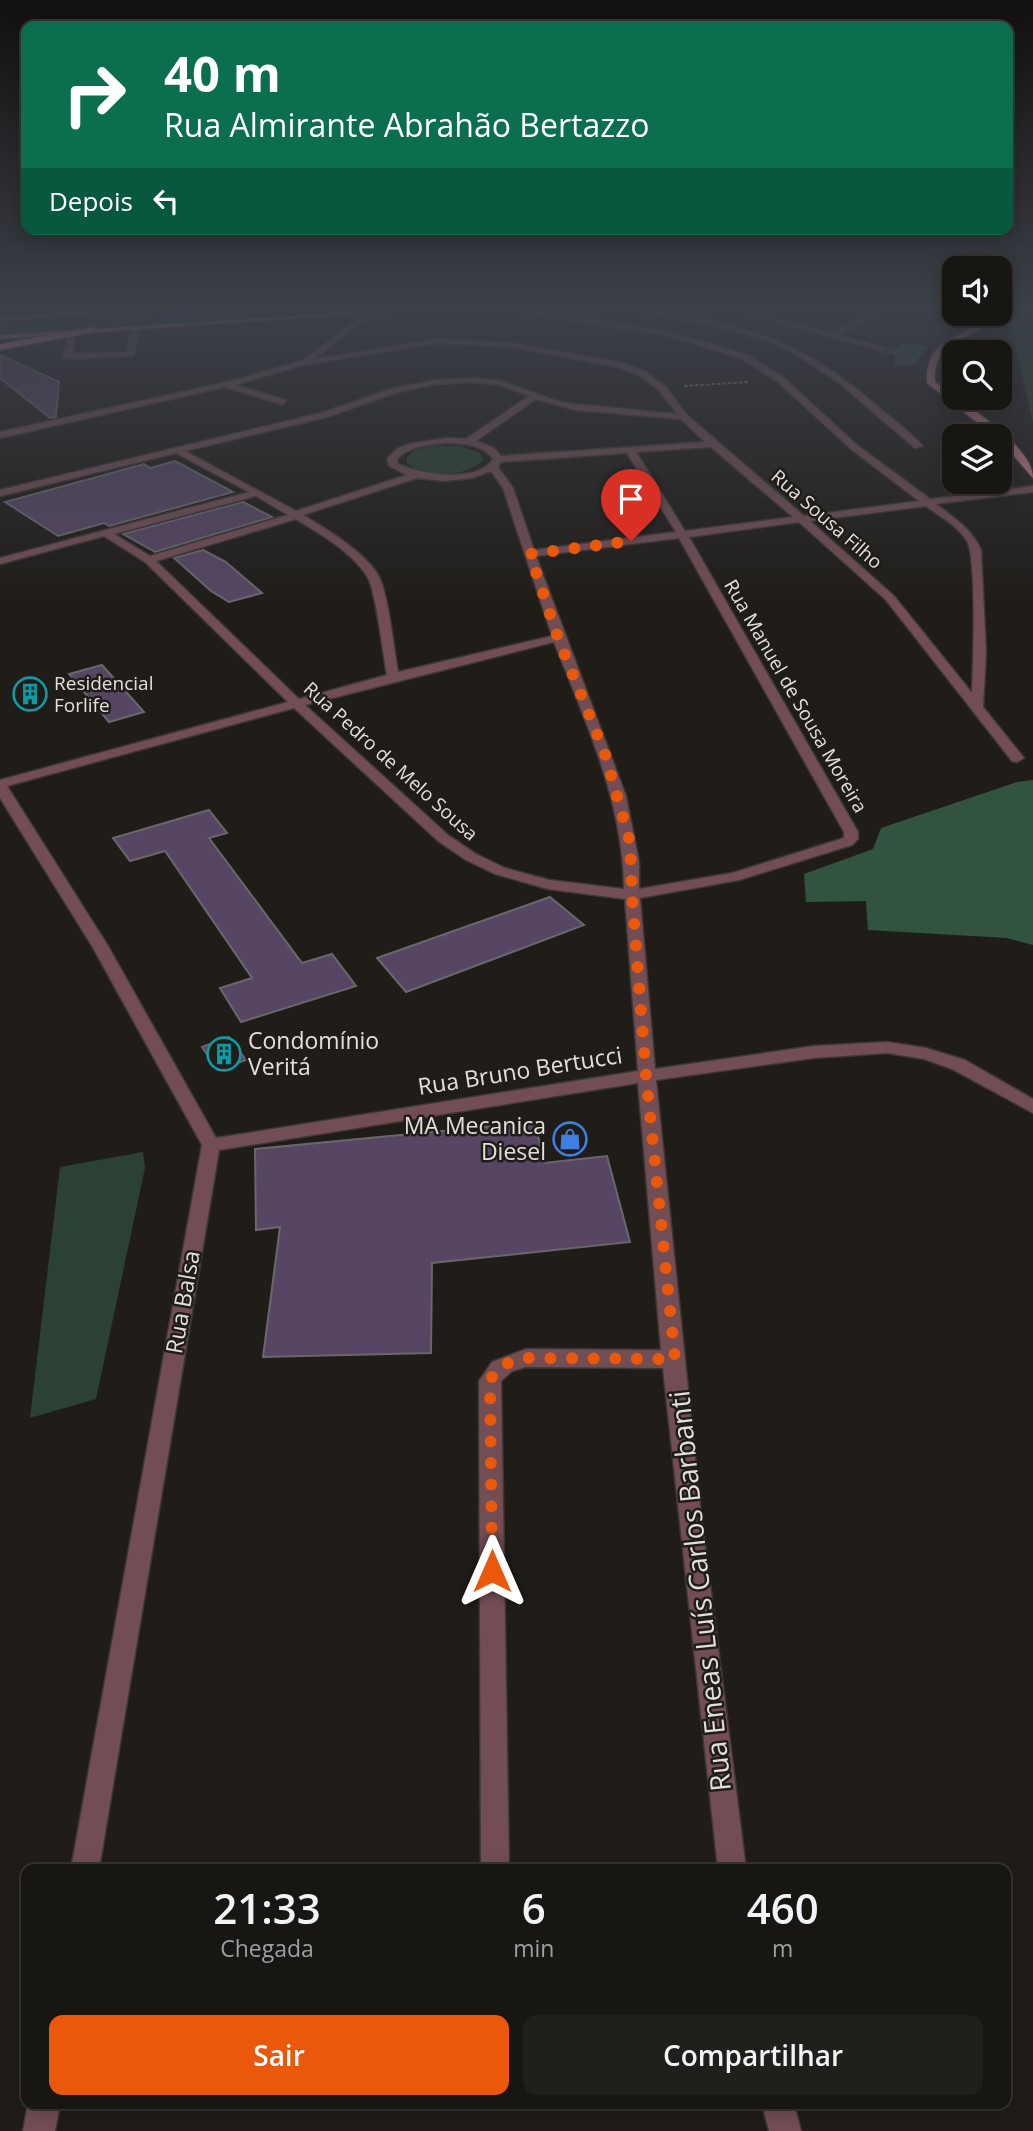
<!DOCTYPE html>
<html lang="pt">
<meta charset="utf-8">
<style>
:root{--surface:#181613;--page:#211f1c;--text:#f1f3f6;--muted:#9f9fa0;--line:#363533;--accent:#ea580c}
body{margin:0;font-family:"Open Sans",sans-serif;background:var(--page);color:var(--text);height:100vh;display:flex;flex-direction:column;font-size:26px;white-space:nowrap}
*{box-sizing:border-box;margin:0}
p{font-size:23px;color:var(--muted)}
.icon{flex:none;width:38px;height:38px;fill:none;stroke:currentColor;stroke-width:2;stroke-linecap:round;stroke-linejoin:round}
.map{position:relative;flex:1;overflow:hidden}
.sheet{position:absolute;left:21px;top:1864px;width:990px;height:245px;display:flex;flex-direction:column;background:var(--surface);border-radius:14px;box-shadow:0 4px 18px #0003,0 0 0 2px var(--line)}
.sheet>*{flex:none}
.top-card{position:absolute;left:21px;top:21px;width:992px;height:214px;border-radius:14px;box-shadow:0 4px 18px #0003,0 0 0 2px var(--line);background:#0b6e4f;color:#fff;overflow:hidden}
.tools{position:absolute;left:942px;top:256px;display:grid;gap:14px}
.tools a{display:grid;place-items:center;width:70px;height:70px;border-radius:14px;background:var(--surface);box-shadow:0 4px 18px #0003,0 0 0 2px var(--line);font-size:35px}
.pin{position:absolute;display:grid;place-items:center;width:60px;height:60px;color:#fff;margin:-72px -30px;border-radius:50% 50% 50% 0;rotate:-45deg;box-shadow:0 0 7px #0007}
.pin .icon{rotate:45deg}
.me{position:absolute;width:77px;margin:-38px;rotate:0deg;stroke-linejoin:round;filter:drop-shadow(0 0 5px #0008)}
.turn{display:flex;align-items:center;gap:24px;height:147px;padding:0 28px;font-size:32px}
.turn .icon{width:91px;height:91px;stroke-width:2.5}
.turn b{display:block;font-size:49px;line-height:60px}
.then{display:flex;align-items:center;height:66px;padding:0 28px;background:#0003;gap:14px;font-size:26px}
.eta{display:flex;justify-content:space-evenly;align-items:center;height:119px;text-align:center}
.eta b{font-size:42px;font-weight:600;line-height:49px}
.primary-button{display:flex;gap:14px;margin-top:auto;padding:14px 28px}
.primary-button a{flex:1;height:80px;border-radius:14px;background:var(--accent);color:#fff;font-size:28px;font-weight:600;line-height:80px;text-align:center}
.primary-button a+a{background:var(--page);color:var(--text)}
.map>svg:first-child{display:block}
</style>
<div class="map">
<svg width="1033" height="2131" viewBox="0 0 1033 2131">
<rect width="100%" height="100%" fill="#201d19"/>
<path fill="#2a4133" d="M 999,305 L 1033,307 L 1033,422 L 1012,333 Z
M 150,312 L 151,322 L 0,335 L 0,324 Z
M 432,446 L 460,446 L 480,453 L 483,460 C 467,478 425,477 407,463 L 407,457 L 415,450 Z
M 143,1152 L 145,1168 L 96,1399 L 30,1418 L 60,1167 Z"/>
<path fill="#32533f" d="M 907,343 L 926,346 L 915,365 L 895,365 L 895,355 L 883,353 Z
M 1033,780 L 1033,945 L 1007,938 L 868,930 L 866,901 L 806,902 L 804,874 L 873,849 L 881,828 L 1017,782 Z"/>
<path fill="#163d4d" d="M 281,305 L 388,305 L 162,320 L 159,312 Z"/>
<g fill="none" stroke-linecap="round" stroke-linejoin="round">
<path stroke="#163d4d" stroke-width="4.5" d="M 157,318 L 174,316"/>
</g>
<path fill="#564663" stroke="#6a676c" stroke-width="2" d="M 0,355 L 59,382 L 56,417 L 50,418 L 0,378 Z
M 175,461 L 233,492 L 109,526 L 104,523 L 58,536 L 5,502 L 144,464 L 150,468 Z
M 243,502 L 272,517 L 155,552 L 123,534 Z
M 203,550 L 226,562 L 262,593 L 229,602 L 211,591 L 174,558 Z
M 102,665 L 144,712 L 109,722 L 69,674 Z
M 209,810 L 227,833 L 209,838 L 302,963 L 332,954 L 356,986 L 241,1022 L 220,988 L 252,978 L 165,851 L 130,861 L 113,838 Z
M 550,897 L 584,925 L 406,992 L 377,958 Z
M 229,1037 L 246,1060 L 218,1070 L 202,1047 Z
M 535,1122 L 544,1163 L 607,1156 L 630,1242 L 432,1263 L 431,1353 L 263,1357 L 280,1227 L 256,1230 L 255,1149 Z"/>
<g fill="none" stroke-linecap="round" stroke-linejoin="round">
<defs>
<path id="minor" d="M 510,305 L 670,332 L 748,355 L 784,378 L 857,445 L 930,499 L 1033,486 L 1033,492 L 936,504 C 954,518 972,529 981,550 L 986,652 L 983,707 L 1024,758 L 1017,762 L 1012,761 L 886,600 L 799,522 L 689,537 L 858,832 L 858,839 L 852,845 L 739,880 L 640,898 L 655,1069 L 814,1046 L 887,1042 L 926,1048 L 965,1060 L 1033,1099 L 1033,1113 L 952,1069 L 924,1059 L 887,1053 L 814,1058 L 656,1080 L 700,1505 L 746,1869 L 718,1869 L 663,1368 L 526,1367 L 512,1371 L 501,1381 L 509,1869 L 481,1869 L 479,1381 L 492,1362 L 526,1349 L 661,1350 L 638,1083 L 219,1150 L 99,1869 L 71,1869 L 202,1145 L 92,946 L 0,798 L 0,780 L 288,702 L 145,562 L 104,536 L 0,564 L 0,558 L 249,492 L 176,453 L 0,496 L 0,490 L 321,413 L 394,388 L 436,380 L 473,378 L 501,381 L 557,401 L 575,404 L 677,414 L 659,390 L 638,375 L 618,367 L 512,347 L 439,343 L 303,365 L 235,385 L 286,400 L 283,405 L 225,387 L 0,438 L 0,432 L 223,383 L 302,361 L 370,310 L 373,314 L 314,359 L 439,339 L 512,343 L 623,363 L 644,371 L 665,386 L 687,415 L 804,516 L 919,501 L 851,449 L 778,382 L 742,359 L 669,336 L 516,312 ZM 473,382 L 500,385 L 529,396 L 466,439 L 446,438 L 409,444 L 397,449 L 387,459 L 389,466 L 407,475 L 296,511 L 185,451 L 327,417 L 399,392 L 436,384 ZM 536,399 L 575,410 L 681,419 L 705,442 L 501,456 L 494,448 L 476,441 ZM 446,443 C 464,444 482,444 493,459 C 477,484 421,474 398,464 L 397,459 C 410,446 428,445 446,443 ZM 711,447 L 793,517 L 685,531 L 636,452 ZM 627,453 L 676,532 L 534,550 L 513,488 L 498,467 L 501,462 ZM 491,471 L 503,488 L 552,636 L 398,672 C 393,644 390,607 381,581 C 371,555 326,529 303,515 L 417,478 L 444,481 L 472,478 ZM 256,496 L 288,515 L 150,556 L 114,534 ZM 926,506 C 939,516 958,526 967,541 C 977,559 973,667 972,693 L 894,596 L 810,521 ZM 296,519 C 321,535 353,552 368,578 C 376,592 383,655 387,675 L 299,699 L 156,561 ZM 679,538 L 844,832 L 844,838 L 732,873 L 639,889 L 639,862 L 626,796 L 536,556 ZM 554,642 C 586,723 623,801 624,889 L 549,880 L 505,868 L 476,854 L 448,835 L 305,705 ZM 294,708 L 438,841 L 466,860 L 495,874 L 548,889 L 625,899 L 638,1071 L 216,1138 L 108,946 L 7,786 Z
M 597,305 C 622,304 647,309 672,313 C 763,328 812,349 882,410 C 896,422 911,433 923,446 L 915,448 L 838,382 L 789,350 L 764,340 L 711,325 Z
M 713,305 L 724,305 L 831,333 L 873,312 L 875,305 L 881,305 L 879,315 L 839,335 L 888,349 L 884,351 Z
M 135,325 L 139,327 L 134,356 L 67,359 L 63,357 L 68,333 L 72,331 L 76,333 L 72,354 L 127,352 L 131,327 Z
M 28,2104 L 60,2104 L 55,2131 L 23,2131 Z
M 762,2104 L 794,2104 L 801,2131 L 769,2131 Z"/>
<path id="major" d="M 161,305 L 190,305 L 0,321 L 0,317 Z
M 458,305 L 491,305 L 0,339 L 0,335 Z
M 985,313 L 993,313 L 994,321 C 967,341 932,341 935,382 C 960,401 1033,445 1033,478 L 999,439 L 999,436 L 994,436 L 927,383 C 924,339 959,340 987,318 Z"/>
<path id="highway" d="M 92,327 L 95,328 L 95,332 L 0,350 L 0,344 Z"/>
</defs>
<use href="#minor" stroke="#3b3834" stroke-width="3"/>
<use href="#major" stroke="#3b3834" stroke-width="3"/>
<use href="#highway" stroke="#3b3834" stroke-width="3"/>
<path stroke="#827f7b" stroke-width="2" stroke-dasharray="3.5 2" stroke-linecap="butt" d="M 684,386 L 748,382"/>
<use href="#minor" fill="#724d54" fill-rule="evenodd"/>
<use href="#major" fill="#c87c8a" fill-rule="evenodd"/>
<use href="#highway" fill="#ea8fa0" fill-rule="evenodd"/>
</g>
<linearGradient id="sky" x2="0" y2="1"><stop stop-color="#12100e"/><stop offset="0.51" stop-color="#3c4049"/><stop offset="1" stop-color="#3c4049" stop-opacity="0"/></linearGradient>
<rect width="1033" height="603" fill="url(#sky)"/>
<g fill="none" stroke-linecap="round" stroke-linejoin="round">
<path stroke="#ea580c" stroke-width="12" stroke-dasharray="0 21.6" d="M 492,1571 L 490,1381 C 497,1365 509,1362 526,1358 L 675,1359 L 646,1075 L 632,895 L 630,842 L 605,754 L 558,638 L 530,554 L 631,541"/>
</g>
<defs>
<symbol id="building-ring" viewBox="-11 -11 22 22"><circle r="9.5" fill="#201d19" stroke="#0f9aa8" stroke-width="1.5"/><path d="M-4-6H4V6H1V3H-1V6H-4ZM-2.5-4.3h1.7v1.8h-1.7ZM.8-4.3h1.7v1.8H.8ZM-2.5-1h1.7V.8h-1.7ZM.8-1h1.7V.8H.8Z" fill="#0f9aa8"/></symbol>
<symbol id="shop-ring" viewBox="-11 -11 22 22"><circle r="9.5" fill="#201d19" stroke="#3f7fe0" stroke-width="1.5"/><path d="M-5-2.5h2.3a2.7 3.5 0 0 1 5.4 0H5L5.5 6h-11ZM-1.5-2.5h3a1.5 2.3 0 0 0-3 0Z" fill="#3f7fe0"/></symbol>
</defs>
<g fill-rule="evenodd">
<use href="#building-ring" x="11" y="675" width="38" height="38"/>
<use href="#building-ring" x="205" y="1035" width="38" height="38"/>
<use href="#shop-ring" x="551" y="1120" width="38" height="38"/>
</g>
<g text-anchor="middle" stroke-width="5" stroke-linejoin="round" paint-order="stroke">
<g font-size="19" fill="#e2dfdc" stroke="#201d19">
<text transform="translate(827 519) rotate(41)" y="7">Rua Sousa Filho</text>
<text transform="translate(796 696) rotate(60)" y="7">Rua Manuel de Sousa Moreira</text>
<text transform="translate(391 761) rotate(42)" y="7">Rua Pedro de Melo Sousa</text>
</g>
<g font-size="19" fill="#e2dfdc" stroke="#201d19" text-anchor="start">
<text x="54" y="690">Residencial<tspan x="54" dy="22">Forlife</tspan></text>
</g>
<g font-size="23" fill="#e2dfdc" stroke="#201d19" text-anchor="start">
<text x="248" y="1049">Condomínio<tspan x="248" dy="26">Veritá</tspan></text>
<text x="546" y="1134" text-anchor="end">MA Mecanica<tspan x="546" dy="26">Diesel</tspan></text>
</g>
<g font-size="23" fill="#e2dfdc" stroke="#201d19">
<text transform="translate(520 1071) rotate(-9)" y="8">Rua Bruno Bertucci</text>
<text transform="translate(183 1302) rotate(-80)" y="8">Rua Balsa</text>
</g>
<g font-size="28" fill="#e2dfdc" stroke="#201d19">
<text transform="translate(700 1591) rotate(-96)" y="10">Rua Eneas Luís Carlos Barbanti</text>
</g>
</g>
</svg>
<div class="tools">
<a><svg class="icon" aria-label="sound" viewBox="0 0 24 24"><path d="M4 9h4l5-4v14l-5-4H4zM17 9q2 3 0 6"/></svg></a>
<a><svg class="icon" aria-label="search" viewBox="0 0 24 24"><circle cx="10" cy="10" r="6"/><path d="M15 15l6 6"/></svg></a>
<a><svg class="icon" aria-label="layers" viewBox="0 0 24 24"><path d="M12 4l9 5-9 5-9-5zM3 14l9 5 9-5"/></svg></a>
</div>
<div class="pin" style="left:631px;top:541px;background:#d93025"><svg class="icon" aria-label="arrive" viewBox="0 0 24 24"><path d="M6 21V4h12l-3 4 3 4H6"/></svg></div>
<svg class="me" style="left:492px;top:1571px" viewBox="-20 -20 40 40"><path d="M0-17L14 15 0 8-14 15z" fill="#ea580c" stroke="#fff" stroke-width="4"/></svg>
<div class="top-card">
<div class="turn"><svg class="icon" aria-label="right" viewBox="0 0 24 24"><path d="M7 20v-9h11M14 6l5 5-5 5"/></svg><div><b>40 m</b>Rua Almirante Abrahão Bertazzo</div></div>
<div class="then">Depois<svg class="icon" aria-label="left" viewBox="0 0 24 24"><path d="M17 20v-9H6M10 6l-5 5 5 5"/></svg></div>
</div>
<section class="sheet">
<div class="eta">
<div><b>21:33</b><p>Chegada</p></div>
<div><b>6</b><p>min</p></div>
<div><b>460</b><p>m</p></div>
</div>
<div class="primary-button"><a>Sair</a><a>Compartilhar</a></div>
</section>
</div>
